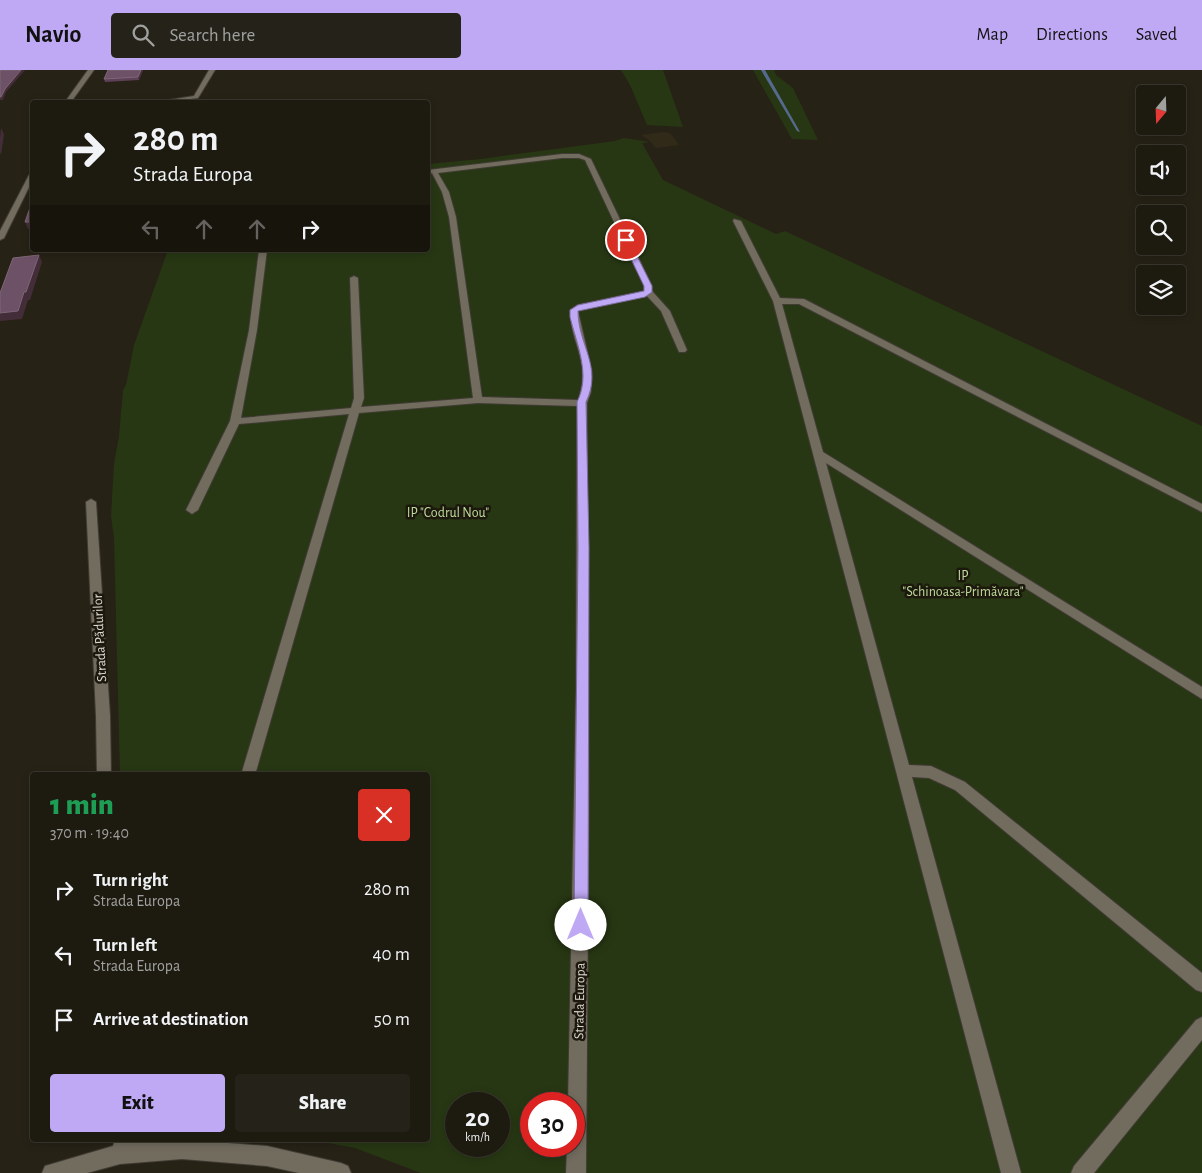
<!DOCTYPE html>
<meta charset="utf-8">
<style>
:root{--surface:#1d1a10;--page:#252319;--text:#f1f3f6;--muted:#a0a19f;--line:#3b3830;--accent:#bfa9f4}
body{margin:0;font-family:"Alegreya Sans",sans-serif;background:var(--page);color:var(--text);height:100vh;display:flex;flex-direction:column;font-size:19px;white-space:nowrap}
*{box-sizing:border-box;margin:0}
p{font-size:16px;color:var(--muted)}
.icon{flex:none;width:28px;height:28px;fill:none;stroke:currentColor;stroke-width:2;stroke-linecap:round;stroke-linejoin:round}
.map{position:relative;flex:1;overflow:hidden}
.details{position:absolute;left:30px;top:702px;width:400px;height:370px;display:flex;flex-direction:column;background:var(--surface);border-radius:5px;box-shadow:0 2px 8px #0003,0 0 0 1px var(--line)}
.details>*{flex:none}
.top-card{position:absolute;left:30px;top:30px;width:400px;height:152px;border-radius:5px;box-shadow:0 2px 8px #0003,0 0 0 1px var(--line);background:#1d1a10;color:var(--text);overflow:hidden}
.needle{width:32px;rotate:199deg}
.buttons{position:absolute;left:1136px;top:15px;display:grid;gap:10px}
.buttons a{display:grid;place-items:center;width:50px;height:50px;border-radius:5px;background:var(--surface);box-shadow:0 2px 8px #0003,0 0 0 1px var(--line);font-size:25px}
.speed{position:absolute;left:445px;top:1022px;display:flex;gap:10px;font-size:25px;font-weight:700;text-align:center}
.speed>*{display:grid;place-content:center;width:65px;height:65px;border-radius:50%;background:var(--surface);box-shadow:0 2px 8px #0003,0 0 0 1px var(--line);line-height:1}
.speed small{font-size:12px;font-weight:400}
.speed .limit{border:8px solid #d22;background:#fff;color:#111}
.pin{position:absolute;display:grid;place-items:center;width:42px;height:42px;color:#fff;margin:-21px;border:2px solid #fff;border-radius:50%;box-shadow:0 1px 5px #0007}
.me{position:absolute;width:55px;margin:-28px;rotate:0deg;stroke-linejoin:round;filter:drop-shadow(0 0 4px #0008)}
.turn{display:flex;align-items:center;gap:18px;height:105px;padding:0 20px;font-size:22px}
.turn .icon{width:65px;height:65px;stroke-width:2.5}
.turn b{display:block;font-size:35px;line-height:42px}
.lanes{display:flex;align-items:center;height:48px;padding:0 20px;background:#0003;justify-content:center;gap:25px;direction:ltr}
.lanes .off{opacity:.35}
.round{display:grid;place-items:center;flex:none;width:52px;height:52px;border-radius:5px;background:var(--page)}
.overview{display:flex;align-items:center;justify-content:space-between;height:85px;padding:0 20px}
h1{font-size:30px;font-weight:800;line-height:38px;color:#1e9e55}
.cta{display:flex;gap:10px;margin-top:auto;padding:10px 20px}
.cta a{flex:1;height:58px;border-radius:5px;background:var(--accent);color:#111;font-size:20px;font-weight:800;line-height:58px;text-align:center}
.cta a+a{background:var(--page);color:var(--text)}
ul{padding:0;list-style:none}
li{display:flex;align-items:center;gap:15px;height:65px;padding:0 20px}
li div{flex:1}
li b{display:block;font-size:19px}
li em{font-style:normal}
header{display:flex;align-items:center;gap:30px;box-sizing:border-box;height:70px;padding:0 25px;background:var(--accent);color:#111}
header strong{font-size:24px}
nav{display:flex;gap:28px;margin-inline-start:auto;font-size:18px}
.search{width:350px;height:45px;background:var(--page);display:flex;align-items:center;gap:12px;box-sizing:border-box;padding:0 18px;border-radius:5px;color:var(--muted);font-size:19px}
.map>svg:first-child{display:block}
</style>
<header>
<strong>Navio</strong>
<div class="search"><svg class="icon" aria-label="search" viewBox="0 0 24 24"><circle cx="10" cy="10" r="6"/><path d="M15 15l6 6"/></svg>Search here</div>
<nav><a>Map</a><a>Directions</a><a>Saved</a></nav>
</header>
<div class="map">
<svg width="1202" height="1103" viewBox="0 0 1202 1103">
<rect width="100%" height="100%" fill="#272216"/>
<path fill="#322a18" d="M 665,62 L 671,64 L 679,75 L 656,78 L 649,70 L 641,65 Z"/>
<path fill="#273713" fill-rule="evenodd" d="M 621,0 L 663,0 L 683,57 L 647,55 L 630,15 Z
M 753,0 L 774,0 L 776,5 L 793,18 L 818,70 L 792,69 Z
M 624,68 L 650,72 L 642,73 L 663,110 L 776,164 L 785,161 L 1202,356 L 1202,1103 L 421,1103 L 355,1078 L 312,1070 L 428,1070 L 428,705 L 120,705 L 114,468 L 111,446 L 114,394 L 119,366 L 123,320 L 126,315 L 134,275 L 168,180 L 428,180 L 428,94 L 481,89 L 615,71 ZM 456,1034 L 499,1034 L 499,1076 L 456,1076 ZM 531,1034 L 574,1034 L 574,1076 L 531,1076 Z"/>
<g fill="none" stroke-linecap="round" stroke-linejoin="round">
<path fill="#566a8e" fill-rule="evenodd" d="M 761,0 L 765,0 L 800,62 L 797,61 Z"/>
<defs>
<path id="minor" d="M 88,0 L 94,0 L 71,32 L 65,32 Z
M 209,0 L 215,0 L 198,28 L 168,32 L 156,32 L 194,26 Z
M 562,84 L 579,84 L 591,89 L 652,216 L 652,221 L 670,241 L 687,280 L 685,282 L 679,282 L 661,241 L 647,226 L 578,241 L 592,301 L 591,322 L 587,333 L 589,718 L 586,1103 L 566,1103 L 567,1076 L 574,1076 L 574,1034 L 568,1034 L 576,621 L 577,336 L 478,333 L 359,343 L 255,705 L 241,705 L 349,344 L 239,354 L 198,440 L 192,444 L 186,440 L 230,351 L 249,260 L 259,180 L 267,180 L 257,260 L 241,348 L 351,338 L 354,328 L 350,208 L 354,206 L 358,208 L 364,328 L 361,337 L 473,328 L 449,147 L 442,122 L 432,103 L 428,104 L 428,100 ZM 562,88 L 579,88 L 585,90 L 644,216 L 644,221 L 577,235 L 570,240 C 570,273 592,292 578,330 L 482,327 L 456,147 L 449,122 L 438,103 Z
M 32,103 L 32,111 L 4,168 L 0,170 L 0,161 L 29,105 Z
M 734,149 L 741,151 L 780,228 L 804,229 L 1202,434 L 1202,442 L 799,234 L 782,234 L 823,382 L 1202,617 L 1202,629 L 826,393 L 909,695 L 931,696 L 965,712 L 1202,903 L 1202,922 L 1196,920 L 955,720 L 929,708 L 912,707 L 1021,1103 L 1001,1103 L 773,231 L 733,151 Z
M 91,429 L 96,432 L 110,646 L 111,705 L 97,705 L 96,646 L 86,432 Z
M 1202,947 L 1202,970 L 1094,1103 L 1071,1103 L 1074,1096 L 1196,950 Z
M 115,1070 L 135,1070 L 133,1073 L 189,1070 L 267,1076 L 341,1093 L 348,1096 L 351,1103 L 299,1103 L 267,1096 L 182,1089 L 120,1094 L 87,1103 L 42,1103 L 45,1096 L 113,1076 Z"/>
</defs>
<use href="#minor" stroke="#413c34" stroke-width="2"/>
<use href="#minor" fill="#726c5f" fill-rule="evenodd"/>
</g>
<path fill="#5f4059" d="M 108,0 L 143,0 L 139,10 L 105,12 L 104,9 Z"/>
<path fill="#432d39" d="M 21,0 L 25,0 L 6,22 L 3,30 L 0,30 L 0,27 L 5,19 Z
M 141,0 L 143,0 L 139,10 L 138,7 Z
M 1,58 L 4,64 L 1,85 L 0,82 L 0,68 Z
M 25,152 L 32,152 L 32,158 L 28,159 Z
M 39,185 L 42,192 L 30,230 L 28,230 L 22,249 L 0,251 L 0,243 L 24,222 Z"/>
<path fill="#6d5166" stroke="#7e6677" d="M 0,0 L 21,0 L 5,19 L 1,27 L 0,27 Z
M 108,0 L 141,0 L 138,7 L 104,9 Z
M 32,132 L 32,152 L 25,152 Z
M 39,185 L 26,222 L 24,222 L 18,241 L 0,243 L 0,223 L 13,188 Z"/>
<path fill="#bfa9f4" stroke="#7c6e9f" d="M 626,168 L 629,170 L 652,216 L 652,222 L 645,227 L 578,241 C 578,275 603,297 586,332 L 589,478 L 588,855 L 586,860 L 581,862 L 576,860 L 574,855 L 578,478 L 577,332 C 591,305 577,275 570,247 L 570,240 L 578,235 L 644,221 L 644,216 L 622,170 Z"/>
<g text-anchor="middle" stroke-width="5" stroke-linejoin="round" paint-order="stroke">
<g font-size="14" fill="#bcdb9b" stroke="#1d180d">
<text x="448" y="447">IP "Codrul Nou"</text>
<text x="963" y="510">IP<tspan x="963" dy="16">"Schinoasa-Primăvara"</tspan></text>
</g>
<g font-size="14" fill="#dcd8d1" stroke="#1d180d">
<text transform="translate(99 568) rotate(-93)" y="5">Strada Pădurilor</text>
<text transform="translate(579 931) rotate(-89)" y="5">Strada Europa</text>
</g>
</g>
</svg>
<div class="buttons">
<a><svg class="needle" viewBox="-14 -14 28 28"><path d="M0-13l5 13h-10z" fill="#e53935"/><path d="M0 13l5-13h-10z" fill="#a0a19f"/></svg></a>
<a><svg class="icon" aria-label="sound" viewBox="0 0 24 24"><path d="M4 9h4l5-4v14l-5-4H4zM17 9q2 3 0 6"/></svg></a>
<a><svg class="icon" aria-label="search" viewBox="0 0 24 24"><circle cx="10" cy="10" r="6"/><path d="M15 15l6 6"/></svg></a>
<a><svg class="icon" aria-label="layers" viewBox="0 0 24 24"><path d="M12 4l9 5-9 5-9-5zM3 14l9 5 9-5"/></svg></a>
</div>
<div class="speed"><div>20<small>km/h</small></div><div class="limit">30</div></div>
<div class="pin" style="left:626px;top:170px;background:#d93025"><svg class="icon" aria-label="arrive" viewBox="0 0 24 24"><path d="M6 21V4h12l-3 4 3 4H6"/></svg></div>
<svg class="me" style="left:581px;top:855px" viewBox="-20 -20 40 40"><circle r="19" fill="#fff"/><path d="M0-13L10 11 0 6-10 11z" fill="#bfa9f4"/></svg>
<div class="top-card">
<div class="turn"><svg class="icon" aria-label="right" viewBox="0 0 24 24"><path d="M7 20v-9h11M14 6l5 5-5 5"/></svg><div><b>280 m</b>Strada Europa</div></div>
<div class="lanes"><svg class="icon off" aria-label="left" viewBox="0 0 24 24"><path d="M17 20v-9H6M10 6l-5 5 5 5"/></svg><svg class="icon off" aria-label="ahead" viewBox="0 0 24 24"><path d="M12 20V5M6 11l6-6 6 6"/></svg><svg class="icon off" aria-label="ahead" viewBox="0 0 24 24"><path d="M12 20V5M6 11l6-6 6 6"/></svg><svg class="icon" aria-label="right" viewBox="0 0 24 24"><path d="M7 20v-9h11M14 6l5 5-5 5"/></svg></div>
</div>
<section class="details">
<div class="overview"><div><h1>1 min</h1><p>370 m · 19:40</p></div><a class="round" style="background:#d93025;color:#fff"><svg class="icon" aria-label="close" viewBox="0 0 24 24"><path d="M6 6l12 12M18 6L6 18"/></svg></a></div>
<ul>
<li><svg class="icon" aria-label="right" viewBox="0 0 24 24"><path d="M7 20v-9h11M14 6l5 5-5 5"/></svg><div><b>Turn right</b><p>Strada Europa</p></div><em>280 m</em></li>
<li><svg class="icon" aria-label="left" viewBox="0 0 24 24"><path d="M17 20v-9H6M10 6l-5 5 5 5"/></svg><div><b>Turn left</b><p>Strada Europa</p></div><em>40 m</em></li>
<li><svg class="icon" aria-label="arrive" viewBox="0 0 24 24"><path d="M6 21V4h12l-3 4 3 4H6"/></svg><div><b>Arrive at destination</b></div><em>50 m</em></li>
</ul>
<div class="cta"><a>Exit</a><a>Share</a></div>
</section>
</div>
